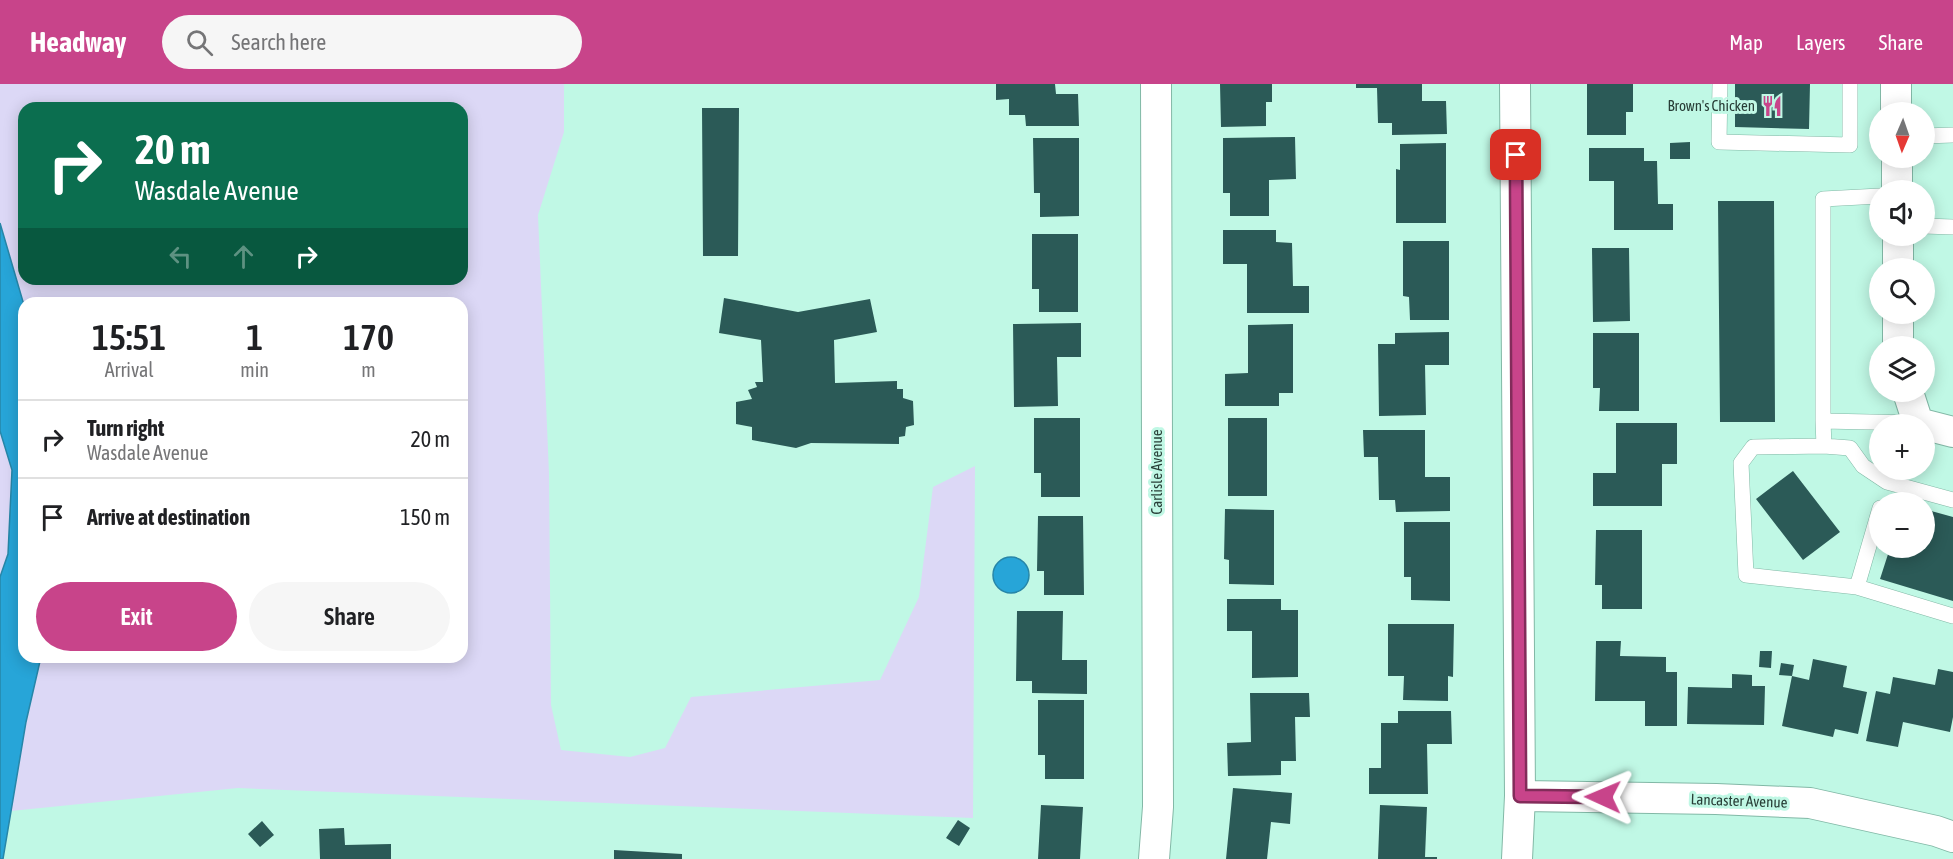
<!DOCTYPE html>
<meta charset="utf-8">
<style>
:root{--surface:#fff;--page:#f6f6f6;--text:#202124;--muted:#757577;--line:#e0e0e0;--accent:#c8448a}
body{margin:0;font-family:"Asap Condensed",sans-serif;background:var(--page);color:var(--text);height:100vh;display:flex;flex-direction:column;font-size:22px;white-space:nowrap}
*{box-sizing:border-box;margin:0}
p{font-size:20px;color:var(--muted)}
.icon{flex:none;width:33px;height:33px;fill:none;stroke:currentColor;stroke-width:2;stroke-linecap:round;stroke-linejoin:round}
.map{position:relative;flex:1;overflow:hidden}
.details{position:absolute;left:18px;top:213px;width:450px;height:366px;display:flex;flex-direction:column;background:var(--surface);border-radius:18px;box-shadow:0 3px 15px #0003}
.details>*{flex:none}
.banner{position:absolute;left:18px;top:18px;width:450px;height:183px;border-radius:18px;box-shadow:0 3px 15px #0003;background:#0b6e4f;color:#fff;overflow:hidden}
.needle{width:39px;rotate:182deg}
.tools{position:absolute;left:1869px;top:18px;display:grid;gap:12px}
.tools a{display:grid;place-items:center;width:66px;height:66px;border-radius:50%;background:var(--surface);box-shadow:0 3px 15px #0003;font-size:30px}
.pin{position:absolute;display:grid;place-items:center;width:51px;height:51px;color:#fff;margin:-26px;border-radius:12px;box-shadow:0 3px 9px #0006}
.me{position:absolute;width:66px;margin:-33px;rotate:271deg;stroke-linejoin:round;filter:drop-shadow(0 0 4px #0008)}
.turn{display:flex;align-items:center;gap:21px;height:126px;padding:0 18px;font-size:27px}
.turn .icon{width:78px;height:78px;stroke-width:2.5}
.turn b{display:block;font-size:42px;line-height:51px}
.lanes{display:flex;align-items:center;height:57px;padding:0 18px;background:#0003;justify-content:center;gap:30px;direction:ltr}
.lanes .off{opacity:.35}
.eta{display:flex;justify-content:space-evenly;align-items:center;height:102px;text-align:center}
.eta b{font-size:36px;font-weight:600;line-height:42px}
.button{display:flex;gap:12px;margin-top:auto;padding:12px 18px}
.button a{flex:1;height:69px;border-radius:36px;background:var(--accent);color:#fff;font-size:24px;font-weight:600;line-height:69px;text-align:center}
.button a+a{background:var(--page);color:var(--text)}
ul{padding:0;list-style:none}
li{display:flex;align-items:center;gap:18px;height:78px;padding:0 18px;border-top:2px solid var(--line)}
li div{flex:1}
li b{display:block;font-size:22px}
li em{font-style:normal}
header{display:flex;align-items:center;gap:36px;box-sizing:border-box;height:84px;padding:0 30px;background:var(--accent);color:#fff}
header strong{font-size:28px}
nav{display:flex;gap:33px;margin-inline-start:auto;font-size:21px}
.search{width:420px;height:54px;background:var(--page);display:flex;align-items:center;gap:15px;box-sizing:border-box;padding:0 21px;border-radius:33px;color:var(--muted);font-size:22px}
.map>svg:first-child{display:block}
</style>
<header>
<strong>Headway</strong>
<div class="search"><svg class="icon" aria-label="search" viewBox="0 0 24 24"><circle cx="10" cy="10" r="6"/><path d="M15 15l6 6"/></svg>Search here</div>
<nav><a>Map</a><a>Layers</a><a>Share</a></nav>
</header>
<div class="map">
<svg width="1953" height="775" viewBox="0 0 1953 775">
<rect width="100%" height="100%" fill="#c0f8e5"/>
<path fill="#dcd8f6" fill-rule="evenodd" d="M 0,0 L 564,0 L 564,48 L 538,131 L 549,389 L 551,621 L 561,666 L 630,673 L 665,664 L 691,613 L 880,596 L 919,513 L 933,403 L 975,382 L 973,734 L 238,704 L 11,727 L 26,638 L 41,573 L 462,573 L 462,219 L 24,219 L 24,221 L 0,139 ZM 24,24 L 462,24 L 462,195 L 24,195 Z
M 0,347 L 12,386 L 8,470 L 0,493 Z"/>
<path fill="#27a5d8" stroke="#2786a8" stroke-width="1.5" d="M 0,139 L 24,221 L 24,573 L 41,573 L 26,638 L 3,775 L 0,775 L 0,493 L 8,470 L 12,386 L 0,347 Z
M993 491a18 18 0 1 1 36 0a18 18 0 1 1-36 0Z"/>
<path fill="#2b5a57" d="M 996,0 L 1055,0 L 1056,10 L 1078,10 L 1079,42 L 1026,42 L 1025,31 L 1009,31 L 1009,15 L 996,16 Z
M 1220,0 L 1272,0 L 1272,18 L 1266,18 L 1266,42 L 1221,43 Z
M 1356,0 L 1422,0 L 1422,17 L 1446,17 L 1447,50 L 1392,51 L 1392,39 L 1378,39 L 1377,4 L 1356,4 Z
M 1587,0 L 1633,0 L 1633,28 L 1626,28 L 1626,51 L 1587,51 Z
M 1735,0 L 1810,0 L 1809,45 L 1735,43 Z
M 702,24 L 739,24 L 738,172 L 703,172 Z
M 1295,53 L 1296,95 L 1269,96 L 1269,132 L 1230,132 L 1230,109 L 1223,109 L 1223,54 Z
M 1033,54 L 1079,54 L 1079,132 L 1040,133 L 1040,109 L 1034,109 Z
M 1690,58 L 1690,75 L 1670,75 L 1670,59 Z
M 1446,59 L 1446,139 L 1396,139 L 1396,85 L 1400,86 L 1400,60 Z
M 1589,64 L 1644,64 L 1644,77 L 1657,77 L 1658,120 L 1673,120 L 1673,146 L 1614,146 L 1614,97 L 1589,97 Z
M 1718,117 L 1774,117 L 1775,338 L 1720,338 Z
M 1223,146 L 1276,146 L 1276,158 L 1292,159 L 1293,202 L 1309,202 L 1309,229 L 1247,229 L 1247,180 L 1223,180 Z
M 1032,150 L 1078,150 L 1078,228 L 1039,228 L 1039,205 L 1032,205 Z
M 1403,157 L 1449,157 L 1449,236 L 1410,236 L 1409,213 L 1403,212 Z
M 1592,164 L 1629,164 L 1630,237 L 1593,238 Z
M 724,214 L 798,228 L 870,215 L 877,248 L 834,256 L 835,299 L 897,297 L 897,305 L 903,305 L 903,314 L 913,317 L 914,341 L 906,343 L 905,352 L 899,353 L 899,360 L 811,359 L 796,364 L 752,356 L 752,343 L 736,340 L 736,318 L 752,315 L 748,306 L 757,303 L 755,298 L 763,298 L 761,256 L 719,249 Z
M 1081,239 L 1081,273 L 1057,273 L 1058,322 L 1014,323 L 1013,240 Z
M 1293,240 L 1293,309 L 1279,309 L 1279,322 L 1225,322 L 1225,290 L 1248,289 L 1248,241 Z
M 1449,248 L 1449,281 L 1425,281 L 1426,331 L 1379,332 L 1378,260 L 1395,260 L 1395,249 Z
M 1593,249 L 1639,249 L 1639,327 L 1599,327 L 1600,304 L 1593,304 Z
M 1034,334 L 1080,334 L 1080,413 L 1041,413 L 1041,389 L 1034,389 Z
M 1228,334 L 1267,334 L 1267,412 L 1228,412 Z
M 1616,339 L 1677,339 L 1677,380 L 1662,380 L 1662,422 L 1593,422 L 1593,389 L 1616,389 Z
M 1363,346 L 1425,346 L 1425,393 L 1450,393 L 1450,427 L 1396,428 L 1395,416 L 1379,416 L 1378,373 L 1364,373 Z
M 1793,387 L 1840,448 L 1803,476 L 1756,415 Z
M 1225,425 L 1274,426 L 1274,501 L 1229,500 L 1229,476 L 1224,475 Z
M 1924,425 L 1953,433 L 1953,517 L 1880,495 L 1890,464 L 1924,464 Z
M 1038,432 L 1083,432 L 1084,511 L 1044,511 L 1044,487 L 1037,487 Z
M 1404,438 L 1450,438 L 1450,517 L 1411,516 L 1411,493 L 1404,493 Z
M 1596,446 L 1642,446 L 1642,525 L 1602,525 L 1602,501 L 1595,501 Z
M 1227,515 L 1281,515 L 1281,526 L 1298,526 L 1298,593 L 1252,594 L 1252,547 L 1227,547 Z
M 1017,527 L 1063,527 L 1062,576 L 1087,576 L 1087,610 L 1032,609 L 1032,597 L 1016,597 Z
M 1388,540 L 1454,540 L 1453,593 L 1448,592 L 1448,617 L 1403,616 L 1404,592 L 1388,592 Z
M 1596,557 L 1621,557 L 1620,572 L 1666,573 L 1666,588 L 1677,588 L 1677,642 L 1645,642 L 1645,617 L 1595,617 Z
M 1760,567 L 1772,567 L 1771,584 L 1759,583 Z
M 1813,575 L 1847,582 L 1843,603 L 1867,608 L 1858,650 L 1835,645 L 1833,653 L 1782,642 L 1792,592 L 1809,596 Z
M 1781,579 L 1794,581 L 1792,592 L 1779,591 Z
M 1938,585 L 1953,588 L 1953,633 L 1950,648 L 1903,638 L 1898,663 L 1866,657 L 1876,607 L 1890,610 L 1893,593 L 1935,601 Z
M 1732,590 L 1752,591 L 1752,602 L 1765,602 L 1764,641 L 1687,640 L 1688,603 L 1732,604 Z
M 1250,609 L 1309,609 L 1310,633 L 1295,633 L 1296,677 L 1281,677 L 1281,691 L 1228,692 L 1227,659 L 1251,658 Z
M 1038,616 L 1084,616 L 1084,695 L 1045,695 L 1045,671 L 1038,671 Z
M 1398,627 L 1451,627 L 1452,660 L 1427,660 L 1428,710 L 1369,710 L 1369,684 L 1381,684 L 1381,639 L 1398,639 Z
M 1233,704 L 1292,709 L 1290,740 L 1271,738 L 1267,775 L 1226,775 Z
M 1041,721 L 1083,723 L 1080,775 L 1038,775 Z
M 1380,721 L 1427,723 L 1425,773 L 1437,773 L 1437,775 L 1378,775 Z
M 958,736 L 970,744 L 959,762 L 946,754 Z
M 262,737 L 274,751 L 260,763 L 248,750 Z
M 344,744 L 345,761 L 391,760 L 391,775 L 320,775 L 319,745 Z
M 614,766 L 682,770 L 682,775 L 614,775 Z"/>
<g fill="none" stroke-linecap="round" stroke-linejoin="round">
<defs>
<path id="lane" d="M 1720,0 L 1719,58 L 1850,61 L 1850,0
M 1924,52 L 1953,51
M 1880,112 L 1823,115 L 1823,337 L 1918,339
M 1924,142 L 1953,143
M 1823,337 L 1824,362 L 1850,364 L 1863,382 L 1887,398 L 1953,416
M 1824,362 L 1753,363 L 1741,379 L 1746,491 L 1857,503 L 1953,532
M 1857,503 L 1880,424"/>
<path id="street" d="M 1515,0 L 1520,712 L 1517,775
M 1896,0 L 1896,28
M 1897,74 L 1897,106
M 1898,152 L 1898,184
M 1898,230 L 1898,262
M 1908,308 L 1918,339 L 1953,348
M 1520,712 L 1716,715 L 1810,719 L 1936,747 L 1953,753
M 1154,775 L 1158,723 L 1156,0"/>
</defs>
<use href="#lane" stroke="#82b8a6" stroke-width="16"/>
<use href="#street" stroke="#82b8a6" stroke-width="32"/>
<use href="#lane" stroke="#fff" stroke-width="15"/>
<use href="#street" stroke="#fff" stroke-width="30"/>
</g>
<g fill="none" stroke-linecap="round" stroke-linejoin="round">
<defs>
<path id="route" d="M 1516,71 L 1520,712 L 1603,713"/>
</defs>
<use href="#route" stroke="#822c5a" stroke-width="15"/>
<use href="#route" stroke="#c8448a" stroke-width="10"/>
</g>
<defs>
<symbol id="restaurant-bare" viewBox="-9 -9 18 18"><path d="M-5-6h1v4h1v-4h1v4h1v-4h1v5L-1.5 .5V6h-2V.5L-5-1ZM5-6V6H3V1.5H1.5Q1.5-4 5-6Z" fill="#c8448a" stroke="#c0f8e5" stroke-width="2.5" paint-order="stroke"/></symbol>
</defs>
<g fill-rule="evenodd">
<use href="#restaurant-bare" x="1757" y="7" width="30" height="30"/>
</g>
<g text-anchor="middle" stroke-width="6" stroke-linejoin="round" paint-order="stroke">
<g font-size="15" fill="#283e37" stroke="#c0f8e5" text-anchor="end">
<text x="1755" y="27">Brown's Chicken</text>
</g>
<g font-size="15" fill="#283e37" stroke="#c0f8e5">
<text transform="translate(1157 388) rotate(-90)" y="5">Carlisle Avenue</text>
<text transform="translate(1739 717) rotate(2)" y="5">Lancaster Avenue</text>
</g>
</g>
</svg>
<div class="tools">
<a><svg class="needle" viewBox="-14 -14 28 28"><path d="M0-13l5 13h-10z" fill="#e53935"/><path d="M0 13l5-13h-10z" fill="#757577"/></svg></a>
<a><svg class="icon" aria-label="sound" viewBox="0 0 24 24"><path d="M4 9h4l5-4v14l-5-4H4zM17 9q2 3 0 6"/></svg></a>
<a><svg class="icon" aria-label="search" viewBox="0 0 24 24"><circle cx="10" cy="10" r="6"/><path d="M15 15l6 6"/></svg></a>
<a><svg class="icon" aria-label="layers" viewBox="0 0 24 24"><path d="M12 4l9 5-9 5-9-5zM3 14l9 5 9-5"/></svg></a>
<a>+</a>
<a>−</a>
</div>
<div class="pin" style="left:1516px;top:71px;background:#d93025"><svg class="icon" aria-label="arrive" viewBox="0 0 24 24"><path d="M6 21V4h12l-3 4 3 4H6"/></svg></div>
<svg class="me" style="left:1603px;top:713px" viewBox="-20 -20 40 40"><path d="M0-17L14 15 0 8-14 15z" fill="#c8448a" stroke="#fff" stroke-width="4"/></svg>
<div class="banner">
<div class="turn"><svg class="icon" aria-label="right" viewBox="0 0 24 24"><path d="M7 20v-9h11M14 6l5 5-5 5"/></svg><div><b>20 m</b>Wasdale Avenue</div></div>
<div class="lanes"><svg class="icon off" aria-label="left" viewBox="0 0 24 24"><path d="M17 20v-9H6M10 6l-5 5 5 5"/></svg><svg class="icon off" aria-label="ahead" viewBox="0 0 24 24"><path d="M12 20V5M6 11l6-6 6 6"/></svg><svg class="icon" aria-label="right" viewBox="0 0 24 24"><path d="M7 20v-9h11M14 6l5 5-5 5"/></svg></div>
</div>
<section class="details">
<div class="eta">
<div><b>15:51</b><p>Arrival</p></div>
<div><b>1</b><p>min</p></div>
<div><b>170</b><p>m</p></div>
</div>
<ul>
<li><svg class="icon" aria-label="right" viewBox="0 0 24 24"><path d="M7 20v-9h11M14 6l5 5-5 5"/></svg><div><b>Turn right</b><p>Wasdale Avenue</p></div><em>20 m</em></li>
<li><svg class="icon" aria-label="arrive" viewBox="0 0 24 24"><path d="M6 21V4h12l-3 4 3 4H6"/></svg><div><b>Arrive at destination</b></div><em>150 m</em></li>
</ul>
<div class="button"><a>Exit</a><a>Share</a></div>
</section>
</div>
